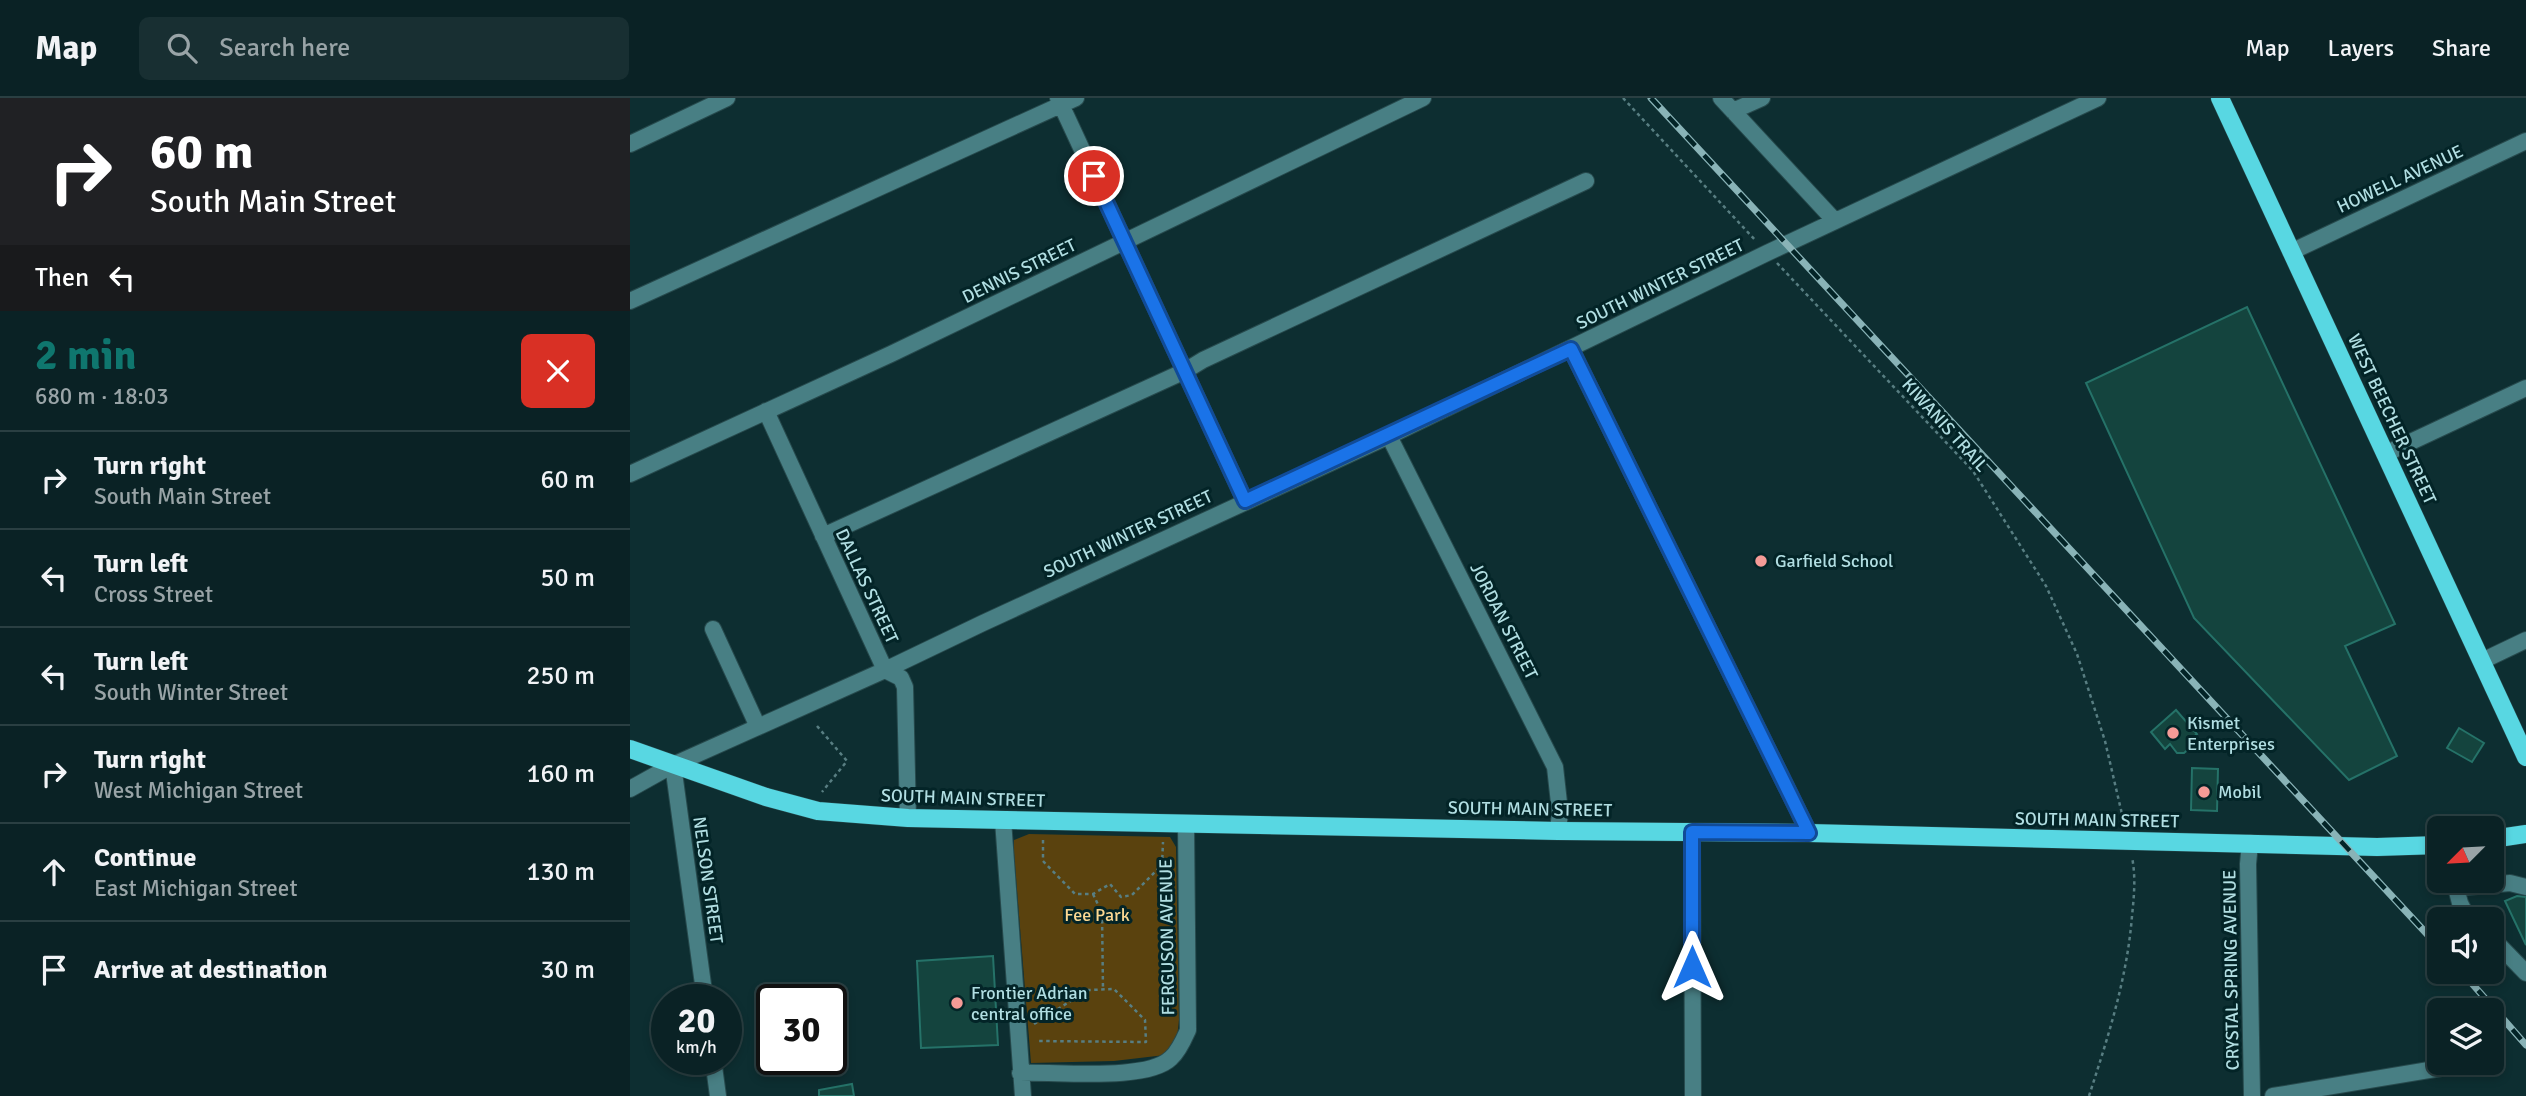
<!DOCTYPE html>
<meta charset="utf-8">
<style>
:root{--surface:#0a2225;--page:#182f32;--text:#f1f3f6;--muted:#99a4a7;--line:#2a3f42;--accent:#0f766e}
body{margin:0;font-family:Signika,sans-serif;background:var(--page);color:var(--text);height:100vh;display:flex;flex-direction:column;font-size:26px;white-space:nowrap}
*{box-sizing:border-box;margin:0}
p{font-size:23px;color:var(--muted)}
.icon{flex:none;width:38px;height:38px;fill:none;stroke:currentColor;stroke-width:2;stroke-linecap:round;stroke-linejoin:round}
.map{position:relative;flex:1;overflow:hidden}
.drawer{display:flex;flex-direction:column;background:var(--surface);width:630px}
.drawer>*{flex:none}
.banner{background:#202124;color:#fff;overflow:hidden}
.needle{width:46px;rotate:246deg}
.tools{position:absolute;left:1797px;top:718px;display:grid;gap:14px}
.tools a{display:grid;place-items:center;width:77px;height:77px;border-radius:10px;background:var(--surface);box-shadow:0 4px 10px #0003,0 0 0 2px var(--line);font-size:35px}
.speed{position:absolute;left:21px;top:886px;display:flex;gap:14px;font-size:35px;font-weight:700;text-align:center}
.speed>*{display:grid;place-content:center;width:91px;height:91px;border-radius:50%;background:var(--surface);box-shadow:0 4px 10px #0003,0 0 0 2px var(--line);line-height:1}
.speed small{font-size:18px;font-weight:400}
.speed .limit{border:4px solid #111;border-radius:10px;background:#fff;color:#111}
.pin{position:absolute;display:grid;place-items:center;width:60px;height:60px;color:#fff;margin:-30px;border:4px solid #fff;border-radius:50%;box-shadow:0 2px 7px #0007}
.me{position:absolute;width:77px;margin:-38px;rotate:0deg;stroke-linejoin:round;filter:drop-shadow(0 0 5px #0008)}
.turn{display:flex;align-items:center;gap:24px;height:147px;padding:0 35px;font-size:32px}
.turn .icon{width:91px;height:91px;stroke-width:2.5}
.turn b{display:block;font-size:49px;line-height:60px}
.then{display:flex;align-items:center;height:66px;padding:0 35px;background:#0003;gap:14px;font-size:26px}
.round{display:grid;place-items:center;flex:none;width:74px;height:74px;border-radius:10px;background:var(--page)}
.head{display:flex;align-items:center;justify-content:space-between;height:119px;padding:0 35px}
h1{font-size:42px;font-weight:800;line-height:52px;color:var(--accent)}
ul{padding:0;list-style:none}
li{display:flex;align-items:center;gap:21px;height:98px;padding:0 35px;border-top:2px solid var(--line)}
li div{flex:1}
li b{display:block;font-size:26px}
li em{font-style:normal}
header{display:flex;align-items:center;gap:42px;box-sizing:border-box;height:98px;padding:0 35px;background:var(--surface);border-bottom:2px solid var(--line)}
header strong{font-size:33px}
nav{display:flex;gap:38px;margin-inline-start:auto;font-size:24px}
.search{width:490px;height:63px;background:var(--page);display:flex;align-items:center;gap:18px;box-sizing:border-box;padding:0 24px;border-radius:10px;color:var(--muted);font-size:26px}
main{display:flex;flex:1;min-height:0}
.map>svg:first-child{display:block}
</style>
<header>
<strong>Map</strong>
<div class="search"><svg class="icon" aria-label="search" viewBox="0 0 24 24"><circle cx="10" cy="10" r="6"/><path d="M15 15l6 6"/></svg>Search here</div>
<nav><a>Map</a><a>Layers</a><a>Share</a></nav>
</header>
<main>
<section class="drawer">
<div class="banner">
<div class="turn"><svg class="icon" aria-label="right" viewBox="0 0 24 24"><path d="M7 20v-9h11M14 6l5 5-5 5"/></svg><div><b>60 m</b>South Main Street</div></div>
<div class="then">Then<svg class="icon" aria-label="left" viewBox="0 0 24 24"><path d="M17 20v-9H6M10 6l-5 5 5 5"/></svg></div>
</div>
<div class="head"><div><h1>2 min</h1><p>680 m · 18:03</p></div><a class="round" style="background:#d93025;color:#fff"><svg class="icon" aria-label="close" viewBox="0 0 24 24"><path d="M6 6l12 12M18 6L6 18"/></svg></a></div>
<ul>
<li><svg class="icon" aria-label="right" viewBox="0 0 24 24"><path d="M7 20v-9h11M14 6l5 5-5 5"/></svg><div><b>Turn right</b><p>South Main Street</p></div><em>60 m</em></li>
<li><svg class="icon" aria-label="left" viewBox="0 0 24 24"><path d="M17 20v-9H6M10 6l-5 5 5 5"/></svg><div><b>Turn left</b><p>Cross Street</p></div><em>50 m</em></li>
<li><svg class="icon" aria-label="left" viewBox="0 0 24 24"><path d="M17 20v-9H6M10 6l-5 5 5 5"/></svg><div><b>Turn left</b><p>South Winter Street</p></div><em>250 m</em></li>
<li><svg class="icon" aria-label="right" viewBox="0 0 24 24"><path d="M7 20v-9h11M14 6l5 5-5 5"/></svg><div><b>Turn right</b><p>West Michigan Street</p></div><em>160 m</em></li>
<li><svg class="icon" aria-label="ahead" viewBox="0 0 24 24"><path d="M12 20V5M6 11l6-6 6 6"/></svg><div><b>Continue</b><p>East Michigan Street</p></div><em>130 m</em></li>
<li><svg class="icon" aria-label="arrive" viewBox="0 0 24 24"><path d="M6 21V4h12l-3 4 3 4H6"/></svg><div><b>Arrive at destination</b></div><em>30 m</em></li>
</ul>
</section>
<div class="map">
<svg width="1896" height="998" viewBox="0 0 1896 998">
<rect width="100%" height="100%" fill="#0d2e31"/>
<path fill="#5a420e" d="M 399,736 L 540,739 L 546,749 L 549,922 L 547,940 L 535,957 L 484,963 L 401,965 L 384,755 L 384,742 Z"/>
<path fill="#14443e" stroke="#257268" stroke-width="2" d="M 1617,209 L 1765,526 L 1715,548 L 1767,658 L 1719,682 L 1564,520 L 1456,285 Z
M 1546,612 L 1567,636 L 1558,643 L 1562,648 L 1554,655 L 1547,655 L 1540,646 L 1535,651 L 1521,634 Z
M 1829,630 L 1854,645 L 1842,664 L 1817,650 Z
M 1562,670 L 1588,671 L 1587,713 L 1561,712 Z
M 1887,798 L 1896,799 L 1896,847 L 1875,803 Z
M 363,858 L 368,947 L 291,950 L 287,863 Z
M 222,986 L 224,998 L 189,998 L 189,992 Z"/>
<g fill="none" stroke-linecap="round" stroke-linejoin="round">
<defs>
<path id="minor" d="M 428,0 L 615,403
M 1091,0 L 1205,123
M 1103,13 L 1132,0
M 0,46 L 97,0
M 1661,154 L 1896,43
M 0,203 L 446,0
M 941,251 L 1179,735
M 136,313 L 255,572 L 271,580 L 275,589 L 278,720
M 759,338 L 925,669 L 930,714 L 928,733
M 1755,356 L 1896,290
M 0,376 L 261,256 L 793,0
M 193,438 L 555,273 L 573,262 L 956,83
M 83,531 L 128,629
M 1852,563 L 1896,542
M 43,667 L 75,901
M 0,691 L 43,667 L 255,572 L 353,525 L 759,338 L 1137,155 L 1468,0
M 373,722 L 393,998
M 1062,734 L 1063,998
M 1620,745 L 1618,766 L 1622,998
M 1824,782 L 1830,805 L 1838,821
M 1826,790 L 1880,785 L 1896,789
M 1862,840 L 1896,875
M 83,961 L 88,998
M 390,975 C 425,973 517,984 541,960 C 549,953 554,941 558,932 L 556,726
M 1643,998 L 1847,964"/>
<path id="major" d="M 1590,0 L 1896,659
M 0,651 L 136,699 L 188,713 L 278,720 L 928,733 L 1179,735 L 1747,749 L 1810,747
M 1862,741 L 1896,736"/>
</defs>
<use href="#minor" stroke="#274a4d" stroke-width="18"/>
<use href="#major" stroke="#274a4d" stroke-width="19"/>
<path stroke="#587e82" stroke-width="2.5" stroke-dasharray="3.5 3.5" stroke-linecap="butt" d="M 993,0 L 1126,143
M 1147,165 L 1343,373 L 1416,488 L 1447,556 L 1475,643 L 1495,729
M 187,628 L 217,663 L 192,694
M 413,742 L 413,763 L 445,796 L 463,796 L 480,786 L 491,799 L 502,797 L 532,767 L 533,744
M 463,796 L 472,815 L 473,892
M 404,926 L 458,892 L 484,891 L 515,922 L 516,944 L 406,943
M 1459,998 C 1478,939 1497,881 1502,818 C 1504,798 1506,780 1502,759"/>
<use href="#minor" stroke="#487f84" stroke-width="16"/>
<use href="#major" stroke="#58d7e2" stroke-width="18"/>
<defs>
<path id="rail" d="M 1021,0 L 1810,850
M 1831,873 L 1896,947"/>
</defs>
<use href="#rail" stroke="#89b3b7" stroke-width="7"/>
<use href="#rail" stroke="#032427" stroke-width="4.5" stroke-dasharray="13" stroke-linecap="butt"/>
</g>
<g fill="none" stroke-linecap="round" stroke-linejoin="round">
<defs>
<path id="route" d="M 464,78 L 615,403 L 941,251 L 1179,735 L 1062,734 L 1062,869"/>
</defs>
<use href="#route" stroke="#114b97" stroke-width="18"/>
<use href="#route" stroke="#1a73e8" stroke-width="12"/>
</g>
<g fill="#f59b97" stroke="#032427" stroke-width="2.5">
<circle cx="1131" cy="463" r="7"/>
<circle cx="1543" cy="635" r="7"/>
<circle cx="1574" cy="694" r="7"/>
<circle cx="327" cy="905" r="7"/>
</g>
<g text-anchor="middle" stroke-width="6" stroke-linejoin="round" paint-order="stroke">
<g font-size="18" fill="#b1dee2" stroke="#032427">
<text transform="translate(1770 81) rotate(-25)" y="6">HOWELL AVENUE</text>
<text transform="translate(389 173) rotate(-26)" y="6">DENNIS STREET</text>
<text transform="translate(1030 186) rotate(-26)" y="6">SOUTH WINTER STREET</text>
<text transform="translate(1762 321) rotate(65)" y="6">WEST BEECHER STREET</text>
<text transform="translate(1315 327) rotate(48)" y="6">KIWANIS TRAIL</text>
<text transform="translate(498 436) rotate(-25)" y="6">SOUTH WINTER STREET</text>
<text transform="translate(237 488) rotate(65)" y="6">DALLAS STREET</text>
<text transform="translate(874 523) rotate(63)" y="6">JORDAN STREET</text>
<text transform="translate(333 700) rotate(2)" y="6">SOUTH MAIN STREET</text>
<text transform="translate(900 711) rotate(1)" y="6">SOUTH MAIN STREET</text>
<text transform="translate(1467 722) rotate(1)" y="6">SOUTH MAIN STREET</text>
<text transform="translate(78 782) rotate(82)" y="6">NELSON STREET</text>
<text transform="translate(537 839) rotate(-91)" y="6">FERGUSON AVENUE</text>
<text transform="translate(1601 872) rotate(-91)" y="6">CRYSTAL SPRING AVENUE</text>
</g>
<g font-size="18" fill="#b1dee2" stroke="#032427" text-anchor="start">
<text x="1145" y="469">Garfield School</text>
<text x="1557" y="631">Kismet<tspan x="1557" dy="21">Enterprises</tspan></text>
<text x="1588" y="700">Mobil</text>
<text x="341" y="901">Frontier Adrian<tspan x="341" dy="21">central office</tspan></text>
</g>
<g font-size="18" fill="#fcd892" stroke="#032427">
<text x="467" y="823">Fee Park</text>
</g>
</g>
</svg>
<div class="tools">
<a><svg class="needle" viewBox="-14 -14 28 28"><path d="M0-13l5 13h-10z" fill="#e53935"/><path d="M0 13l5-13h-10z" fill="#99a4a7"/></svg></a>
<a><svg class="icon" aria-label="sound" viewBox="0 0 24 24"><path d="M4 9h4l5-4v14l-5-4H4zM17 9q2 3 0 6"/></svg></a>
<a><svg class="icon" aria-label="layers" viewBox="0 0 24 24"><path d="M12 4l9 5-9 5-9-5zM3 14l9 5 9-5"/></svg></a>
</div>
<div class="speed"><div>20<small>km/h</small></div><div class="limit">30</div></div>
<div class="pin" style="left:464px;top:78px;background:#d93025"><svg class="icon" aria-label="arrive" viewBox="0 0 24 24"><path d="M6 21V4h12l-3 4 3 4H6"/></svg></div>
<svg class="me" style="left:1062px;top:869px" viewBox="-20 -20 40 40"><path d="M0-17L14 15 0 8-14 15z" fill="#1a73e8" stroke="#fff" stroke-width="4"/></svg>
</div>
</main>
